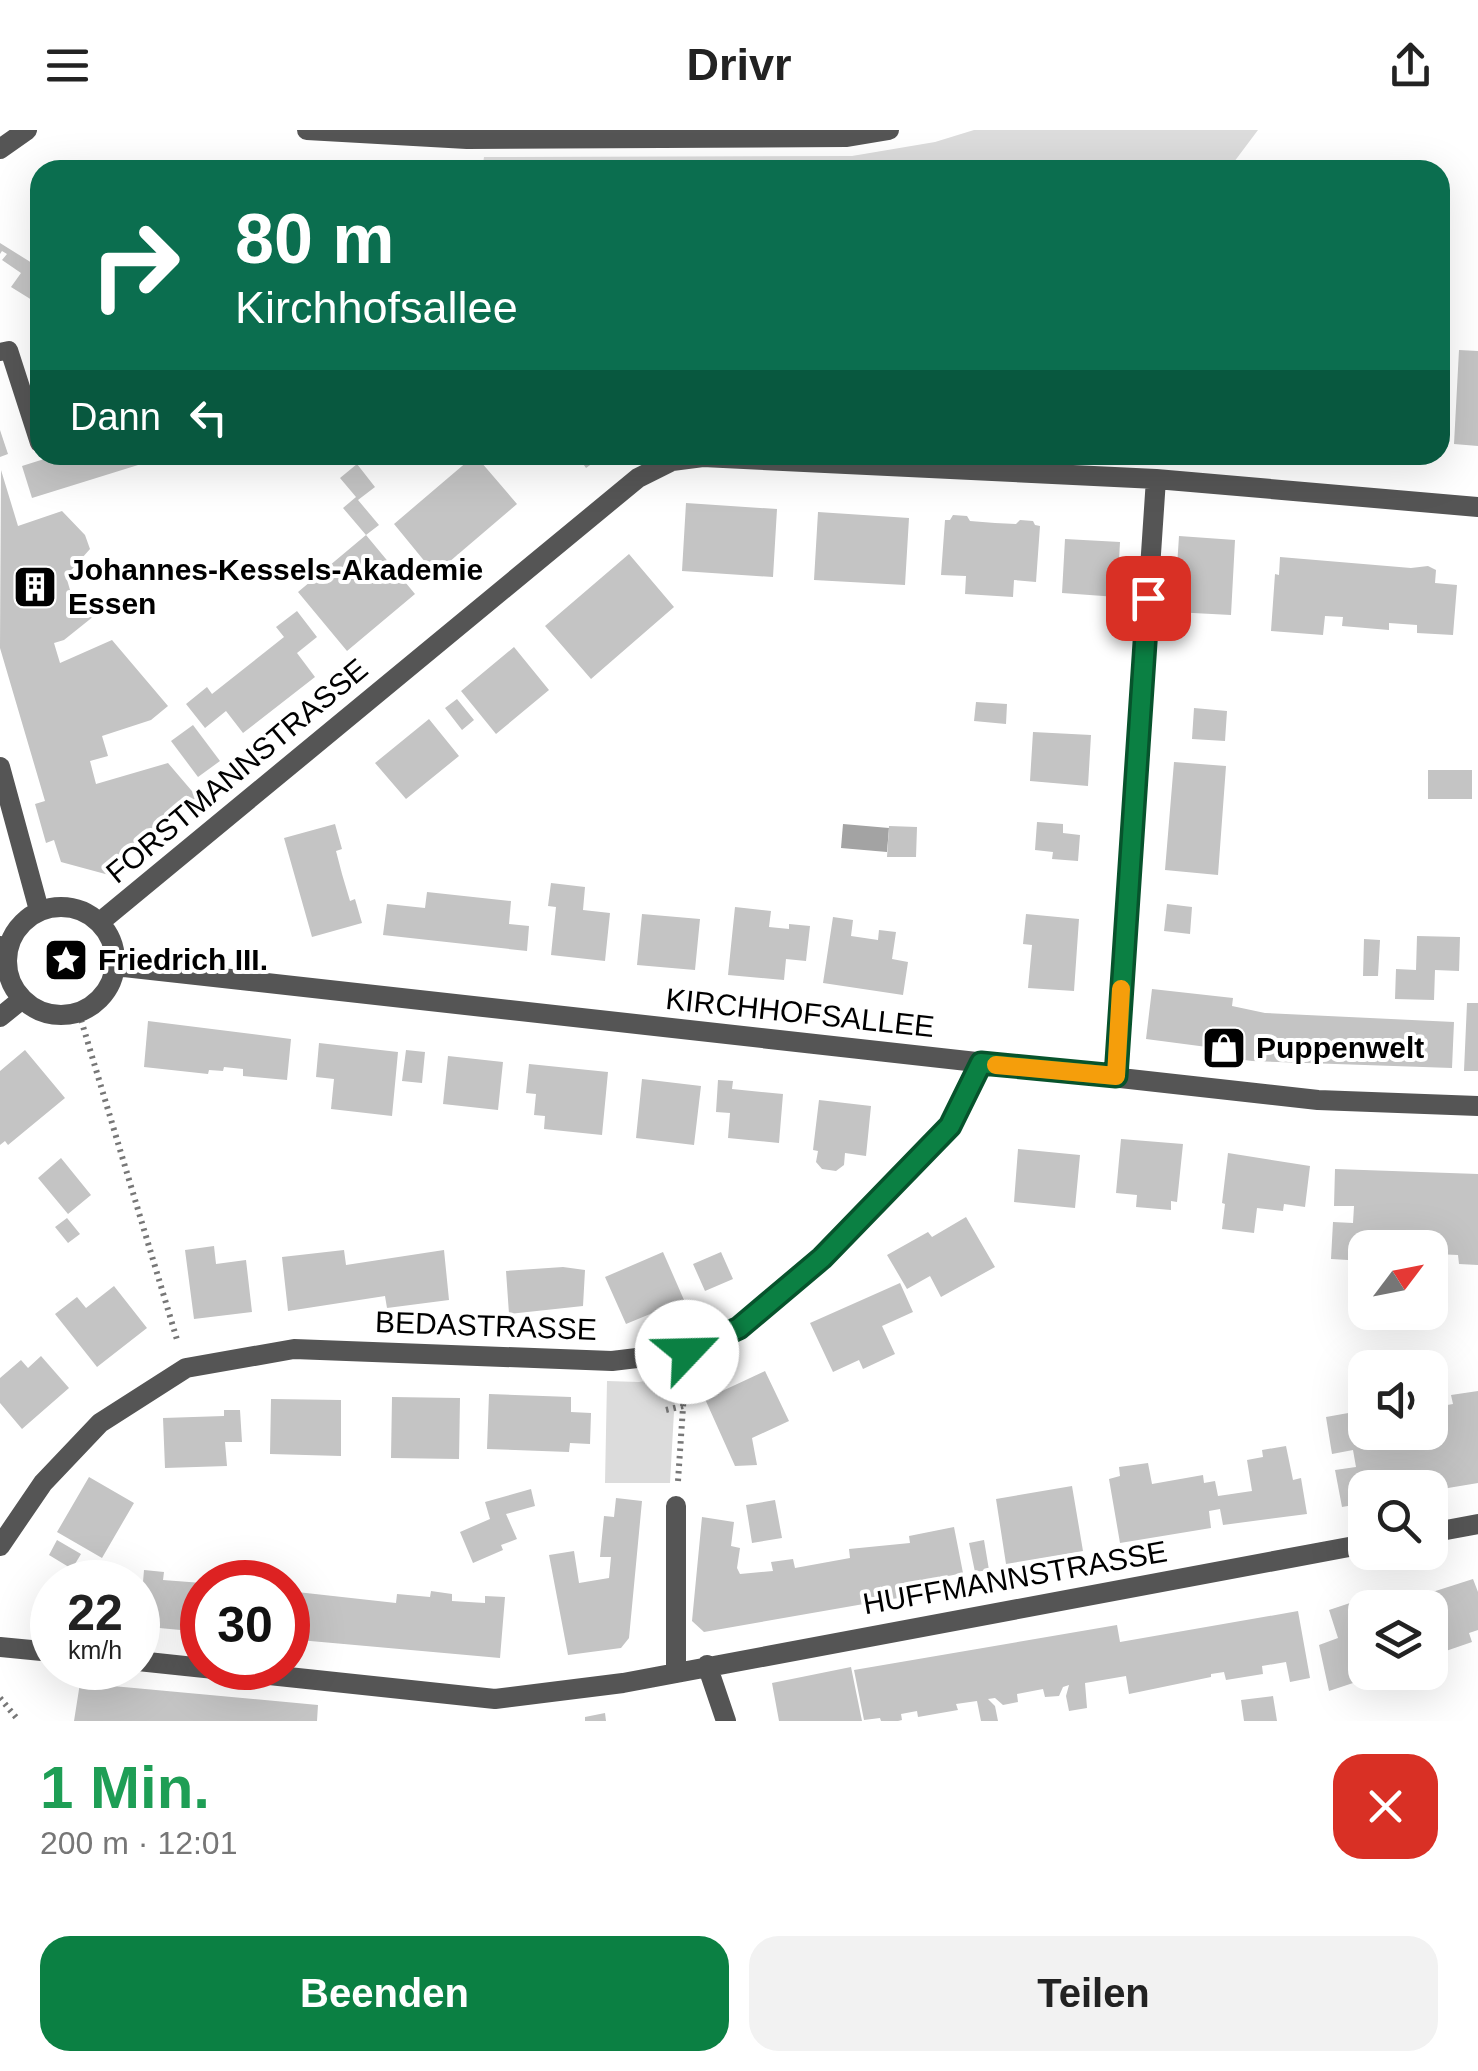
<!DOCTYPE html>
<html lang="de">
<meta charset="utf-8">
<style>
:root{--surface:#fff;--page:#f2f2f2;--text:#222;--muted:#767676;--accent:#0b8043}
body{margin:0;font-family:Arial,sans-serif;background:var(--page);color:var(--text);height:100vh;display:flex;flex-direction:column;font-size:38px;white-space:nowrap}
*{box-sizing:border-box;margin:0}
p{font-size:32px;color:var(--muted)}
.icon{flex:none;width:55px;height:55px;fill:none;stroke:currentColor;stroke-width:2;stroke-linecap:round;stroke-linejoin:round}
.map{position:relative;height:1591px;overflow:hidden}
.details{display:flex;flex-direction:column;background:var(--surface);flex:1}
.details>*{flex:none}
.banner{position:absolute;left:30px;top:30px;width:1420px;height:305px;border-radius:30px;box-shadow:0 10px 40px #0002;background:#0b6e4f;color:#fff;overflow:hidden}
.needle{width:65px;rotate:58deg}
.fabs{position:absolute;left:1348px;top:1100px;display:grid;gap:20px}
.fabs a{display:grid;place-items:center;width:100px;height:100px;border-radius:20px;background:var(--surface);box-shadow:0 10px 40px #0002;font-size:50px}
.speed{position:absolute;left:30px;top:1430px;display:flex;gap:20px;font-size:50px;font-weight:700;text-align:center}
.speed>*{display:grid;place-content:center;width:130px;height:130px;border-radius:50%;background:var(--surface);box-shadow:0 10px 40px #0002;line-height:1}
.speed small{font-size:25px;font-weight:400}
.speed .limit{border:15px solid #d22;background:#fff;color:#111}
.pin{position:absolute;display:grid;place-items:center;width:85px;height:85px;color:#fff;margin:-42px;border-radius:20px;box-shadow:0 5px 15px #0006}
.me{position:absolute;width:110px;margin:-55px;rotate:66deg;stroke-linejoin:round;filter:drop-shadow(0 0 8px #0008)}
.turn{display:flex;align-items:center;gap:35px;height:210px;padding:0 40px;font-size:45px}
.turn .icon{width:130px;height:130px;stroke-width:2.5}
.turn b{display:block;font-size:70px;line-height:85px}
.then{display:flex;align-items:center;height:95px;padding:0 40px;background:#0003;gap:20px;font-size:38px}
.round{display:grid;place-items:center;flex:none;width:105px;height:105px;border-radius:30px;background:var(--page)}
.overview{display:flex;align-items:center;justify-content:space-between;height:170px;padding:0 40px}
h1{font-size:60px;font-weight:700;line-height:75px;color:#1e9e55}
.primary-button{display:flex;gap:20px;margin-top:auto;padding:20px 40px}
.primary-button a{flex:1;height:115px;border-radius:30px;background:var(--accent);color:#fff;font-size:40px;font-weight:700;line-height:115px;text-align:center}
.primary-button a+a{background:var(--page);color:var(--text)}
header{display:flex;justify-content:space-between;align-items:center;height:130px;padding:0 40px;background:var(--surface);font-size:45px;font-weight:700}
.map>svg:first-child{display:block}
</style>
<header><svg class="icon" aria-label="menu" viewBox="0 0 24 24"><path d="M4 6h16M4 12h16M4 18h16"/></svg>Drivr<svg class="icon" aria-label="share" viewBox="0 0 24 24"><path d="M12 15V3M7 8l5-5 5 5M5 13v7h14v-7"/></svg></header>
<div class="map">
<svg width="1478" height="1591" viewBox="0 0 1478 1591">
<rect width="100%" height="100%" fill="#fff"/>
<path fill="#dcdcdc" d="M 974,0 L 1258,0 L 1228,40 L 482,40 L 484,27 L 852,26 L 935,12 Z
M 676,1246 L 670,1353 L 605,1353 L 607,1251 L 639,1252 Z"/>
<path fill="#a3a3a3" d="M 843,694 L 889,698 L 887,722 L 841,718 Z"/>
<path fill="#c4c4c4" d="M 0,113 L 40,138 L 40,175 L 11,157 L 21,143 L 2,130 L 7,124 L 2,121 L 0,124 Z
M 1459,220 L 1478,221 L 1478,316 L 1454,314 Z
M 0,300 L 8,324 L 0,327 Z
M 57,325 L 167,325 L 167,326 L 32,368 L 22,336 Z
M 475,325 L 517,374 L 435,444 L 394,394 Z
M 577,325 L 604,325 L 586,338 Z
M 357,334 L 375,357 L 358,370 L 379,395 L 366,405 L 415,464 L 347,521 L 298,462 L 366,405 L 343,378 L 356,367 L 340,348 Z
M 1,340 L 18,396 L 62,381 L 85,405 L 90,419 L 66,446 L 74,474 L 88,469 L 94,486 L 64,510 L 54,513 L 60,533 L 112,510 L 168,576 L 151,590 L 102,606 L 108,626 L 90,631 L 96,654 L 168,633 L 197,667 L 111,738 L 109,745 L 61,732 L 54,710 L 46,713 L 35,674 L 45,671 L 0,518 Z
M 686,373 L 777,379 L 773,447 L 682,441 Z
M 818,382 L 909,388 L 905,455 L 814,450 Z
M 953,385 L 967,386 L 970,391 L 995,393 L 1016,394 L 1020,390 L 1033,391 L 1035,395 L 1040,396 L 1036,452 L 1014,450 L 1013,467 L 965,464 L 966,446 L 941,445 L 945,390 L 950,390 Z
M 1179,406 L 1235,410 L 1231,485 L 1174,482 Z
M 1065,409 L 1120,412 L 1117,467 L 1062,463 Z
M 629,424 L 674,477 L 591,549 L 545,496 Z
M 1280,427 L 1411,438 L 1428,436 L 1436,440 L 1435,453 L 1457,455 L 1453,505 L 1417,503 L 1417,495 L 1389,493 L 1389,500 L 1342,496 L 1343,487 L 1325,486 L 1323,505 L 1271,501 L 1275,444 L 1279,445 Z
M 297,481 L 317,507 L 297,523 L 315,547 L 243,603 L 226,581 L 205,598 L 186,574 L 207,557 L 212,564 L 284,507 L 276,497 Z
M 514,517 L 549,560 L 496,604 L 461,561 Z
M 457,569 L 474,590 L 462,600 L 445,578 Z
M 976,572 L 1007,574 L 1006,594 L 974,591 Z
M 1194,578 L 1227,581 L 1225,611 L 1192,609 Z
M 429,589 L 459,626 L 406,669 L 375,633 Z
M 193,595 L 220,631 L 198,647 L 171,611 Z
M 1033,602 L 1091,605 L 1088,656 L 1030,651 Z
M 1174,632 L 1226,636 L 1218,745 L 1165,740 Z
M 1428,640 L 1472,640 L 1472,669 L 1428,669 Z
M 1037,692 L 1063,694 L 1063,703 L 1080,705 L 1078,731 L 1052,729 L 1053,722 L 1035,720 Z
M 335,694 L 342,719 L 336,721 L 342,744 L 350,771 L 355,769 L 362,793 L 312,807 L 284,708 Z
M 889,696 L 917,697 L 916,727 L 887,727 Z
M 551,753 L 585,757 L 583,780 L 610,783 L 605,831 L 551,825 L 556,777 L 548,776 Z
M 427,762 L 511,771 L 509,794 L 529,796 L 527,821 L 383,805 L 387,774 L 425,778 Z
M 1167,774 L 1192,777 L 1190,804 L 1164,801 Z
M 735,777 L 771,781 L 769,797 L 789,799 L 789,794 L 810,796 L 806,831 L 786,829 L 784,850 L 728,845 Z
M 642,784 L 700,789 L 695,840 L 637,835 Z
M 1026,784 L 1079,789 L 1074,861 L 1028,858 L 1032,815 L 1023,814 Z
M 833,787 L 853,790 L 851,806 L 878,810 L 879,800 L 896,802 L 892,829 L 908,832 L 903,865 L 823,853 Z
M 1417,806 L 1460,807 L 1459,841 L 1435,840 L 1434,870 L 1395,869 L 1396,839 L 1416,840 Z
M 1364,809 L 1380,810 L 1378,846 L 1363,846 Z
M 1152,859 L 1233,868 L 1232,876 L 1265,883 L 1454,892 L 1452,938 L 1252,931 L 1206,925 L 1207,917 L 1146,909 Z
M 1467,873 L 1478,873 L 1478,941 L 1464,941 Z
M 148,891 L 291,909 L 287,950 L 243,946 L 243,939 L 224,937 L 223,941 L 209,940 L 208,944 L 144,937 Z
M 319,913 L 398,922 L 392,986 L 331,979 L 334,949 L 316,947 Z
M 25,920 L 65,968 L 8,1015 L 5,1011 L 0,1015 L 0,941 Z
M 406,920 L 425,922 L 422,953 L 402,951 Z
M 448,926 L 503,932 L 498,980 L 443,974 Z
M 529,934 L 608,942 L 602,1005 L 544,999 L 545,986 L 534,985 L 536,964 L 526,963 Z
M 642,949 L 701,956 L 694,1015 L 636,1008 Z
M 718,950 L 733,951 L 732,959 L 783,964 L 779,1013 L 728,1008 L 730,983 L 716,982 Z
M 819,970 L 871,976 L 866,1026 L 845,1023 L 844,1035 L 836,1041 L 822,1039 L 816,1032 L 818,1021 L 813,1020 Z
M 1121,1009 L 1183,1014 L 1177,1072 L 1171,1071 L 1171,1080 L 1136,1077 L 1137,1065 L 1116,1063 Z
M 1018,1019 L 1080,1025 L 1075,1078 L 1014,1072 Z
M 1228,1023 L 1310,1036 L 1305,1077 L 1284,1074 L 1283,1081 L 1257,1078 L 1254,1103 L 1222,1099 L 1225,1074 L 1222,1073 Z
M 61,1028 L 91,1065 L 68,1084 L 38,1048 Z
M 1335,1039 L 1478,1044 L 1478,1135 L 1459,1134 L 1458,1125 L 1436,1124 L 1436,1133 L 1430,1133 L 1430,1118 L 1365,1118 L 1365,1131 L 1331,1129 L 1333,1092 L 1353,1093 L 1354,1076 L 1334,1076 Z
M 966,1087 L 995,1137 L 941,1167 L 930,1146 L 907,1159 L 887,1125 L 928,1102 L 932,1107 Z
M 67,1088 L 80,1104 L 68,1113 L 55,1097 Z
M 214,1116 L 216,1134 L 246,1130 L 252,1182 L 194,1189 L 185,1120 Z
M 344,1120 L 346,1135 L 444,1120 L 449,1170 L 387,1178 L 385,1166 L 288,1181 L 282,1127 Z
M 663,1122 L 684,1170 L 626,1194 L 605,1147 Z
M 721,1122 L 733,1149 L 705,1161 L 693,1134 Z
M 563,1137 L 585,1140 L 583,1176 L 509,1184 L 506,1141 Z
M 900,1153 L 913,1182 L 882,1196 L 895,1224 L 863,1239 L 859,1230 L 833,1242 L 810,1193 Z
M 114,1156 L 147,1198 L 97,1237 L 55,1184 L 77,1167 L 86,1178 Z
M 41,1226 L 69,1258 L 22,1299 L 0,1273 L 0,1248 L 21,1230 L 28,1238 Z
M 765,1241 L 789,1291 L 752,1308 L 757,1335 L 735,1336 L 705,1269 Z
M 1478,1261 L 1478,1353 L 1430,1361 L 1430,1358 L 1365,1358 L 1365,1373 L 1342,1377 L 1335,1340 L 1356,1337 L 1353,1320 L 1332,1324 L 1326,1287 L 1365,1280 L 1365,1302 L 1430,1302 L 1430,1278 L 1453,1274 L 1451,1265 Z
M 489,1264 L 571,1267 L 571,1282 L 591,1283 L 590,1314 L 570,1313 L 569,1322 L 487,1319 Z
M 392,1267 L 460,1268 L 459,1329 L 391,1328 Z
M 271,1269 L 341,1270 L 341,1326 L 270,1324 Z
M 224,1280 L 240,1280 L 242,1312 L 225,1312 L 227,1336 L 165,1338 L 163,1288 L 224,1286 Z
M 1286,1316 L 1293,1350 L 1301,1348 L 1307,1384 L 1223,1395 L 1220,1379 L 1209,1381 L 1211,1398 L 1120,1413 L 1109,1349 L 1120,1346 L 1119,1337 L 1148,1333 L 1152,1354 L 1203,1345 L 1204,1353 L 1215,1351 L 1218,1366 L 1252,1361 L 1247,1330 L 1263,1327 L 1262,1320 Z
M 89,1347 L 134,1373 L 102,1428 L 57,1402 Z
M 1072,1356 L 1083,1421 L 1006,1434 L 996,1369 Z
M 531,1359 L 535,1376 L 506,1384 L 517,1409 L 501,1415 L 503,1420 L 473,1433 L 460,1402 L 490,1389 L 485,1372 Z
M 616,1368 L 642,1371 L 629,1508 L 621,1518 L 568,1525 L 549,1425 L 574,1421 L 579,1453 L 609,1448 L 611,1427 L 600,1427 L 604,1386 L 614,1387 Z
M 775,1370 L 782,1408 L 752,1413 L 746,1375 Z
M 702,1387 L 734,1392 L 731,1416 L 740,1418 L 737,1438 L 740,1444 L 773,1441 L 771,1432 L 793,1429 L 795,1438 L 850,1428 L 849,1419 L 910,1413 L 909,1406 L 954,1397 L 963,1443 L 919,1452 L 921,1464 L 704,1502 L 692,1491 Z
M 57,1410 L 81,1424 L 72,1439 L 49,1425 Z
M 984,1410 L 989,1440 L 975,1442 L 969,1413 Z
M 144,1440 L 164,1442 L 163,1450 L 202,1453 L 202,1502 L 138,1496 L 138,1452 L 143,1452 Z
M 1473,1449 L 1478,1462 L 1478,1500 L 1469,1503 L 1472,1512 L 1443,1522 L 1437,1504 L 1430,1507 L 1430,1478 L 1377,1478 L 1421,1461 L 1423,1465 Z
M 288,1461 L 396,1473 L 397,1464 L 430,1467 L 431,1461 L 452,1464 L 452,1471 L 485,1473 L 485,1466 L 505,1467 L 500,1528 L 288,1509 Z
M 1365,1468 L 1369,1478 L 1365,1478 L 1365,1534 L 1349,1540 L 1353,1553 L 1329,1561 L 1319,1515 L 1338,1508 L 1329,1480 Z
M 1298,1481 L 1310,1548 L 1290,1552 L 1286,1532 L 1262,1536 L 1263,1544 L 1226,1550 L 1224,1542 L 1211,1544 L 1211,1547 L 1129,1564 L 1126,1546 L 1085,1553 L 1087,1578 L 1069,1581 L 1066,1566 L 1069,1555 L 1063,1557 L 1059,1566 L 1045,1567 L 1043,1559 L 1017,1564 L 1018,1572 L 1003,1575 L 995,1568 L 988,1569 L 995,1576 L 998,1591 L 981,1591 L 977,1571 L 956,1574 L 958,1580 L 918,1587 L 917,1581 L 901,1584 L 902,1590 L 898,1591 L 881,1591 L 880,1588 L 864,1590 L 854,1540 L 1117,1495 L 1120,1512 Z
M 851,1537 L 862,1591 L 779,1591 L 772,1553 Z
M 80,1553 L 318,1575 L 317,1591 L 74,1591 Z
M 1273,1566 L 1277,1591 L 1244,1591 L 1241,1570 Z
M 605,1583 L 606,1591 L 585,1591 L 585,1587 Z"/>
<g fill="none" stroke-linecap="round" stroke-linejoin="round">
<path stroke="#777" stroke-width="6" stroke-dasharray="2.5 5" stroke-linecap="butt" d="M 79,883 L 178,1213
M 666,1280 L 683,1276
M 678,1351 L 685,1248
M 0,1568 L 19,1591"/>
<path stroke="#555" stroke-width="18" d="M 0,222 L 9,220 L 39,313
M 0,815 L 7,817"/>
<path stroke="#555" stroke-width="20" d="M 307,0 L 467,9 L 847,7 L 889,0
M 0,19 L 27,0
M 0,637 L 39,780
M7 831a54 54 0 1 1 108 0a54 54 0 1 1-108 0Z
M 100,792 L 638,348 L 672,331 L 703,327 L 1156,349 L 1478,377
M 115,836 L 1318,970 L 1478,976
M 0,887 L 21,870
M 1116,946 L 1156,349
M 1430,1403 L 1478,1394
M 0,1416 L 43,1353 L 100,1293 L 186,1238 L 294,1219 L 612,1231 L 687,1222 L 739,1198 L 822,1128 L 950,996 L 981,933
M 0,1517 L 52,1522
M 138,1531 L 495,1569 L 623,1553 L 1365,1414
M 707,1535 L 726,1591
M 676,1542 L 676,1376"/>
</g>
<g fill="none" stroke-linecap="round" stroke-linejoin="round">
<defs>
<path id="route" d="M 687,1222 L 739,1198 L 822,1128 L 950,996 L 981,933 L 1116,946 L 1148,468"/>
</defs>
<use href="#route" stroke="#07532c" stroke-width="25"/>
<use href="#route" stroke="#0b8043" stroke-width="18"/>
<path stroke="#f59e0b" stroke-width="18" d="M 996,935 L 1116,946 L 1121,859"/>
</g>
<defs>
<symbol id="building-square" viewBox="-11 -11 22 22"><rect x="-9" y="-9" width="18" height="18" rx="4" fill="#000" stroke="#fff"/><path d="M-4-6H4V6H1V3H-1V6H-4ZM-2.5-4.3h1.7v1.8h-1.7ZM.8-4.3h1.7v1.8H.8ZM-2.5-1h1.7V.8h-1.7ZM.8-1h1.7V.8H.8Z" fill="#fff"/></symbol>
<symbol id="sight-square" viewBox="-11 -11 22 22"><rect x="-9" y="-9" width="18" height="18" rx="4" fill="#000" stroke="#fff"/><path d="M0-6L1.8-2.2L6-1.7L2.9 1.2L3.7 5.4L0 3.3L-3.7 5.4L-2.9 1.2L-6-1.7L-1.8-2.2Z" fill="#fff"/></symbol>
<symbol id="shop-square" viewBox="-11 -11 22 22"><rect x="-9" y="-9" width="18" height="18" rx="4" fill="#000" stroke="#fff"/><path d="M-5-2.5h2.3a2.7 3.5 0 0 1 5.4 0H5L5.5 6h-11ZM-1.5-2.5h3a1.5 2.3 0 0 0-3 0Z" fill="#fff"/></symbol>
</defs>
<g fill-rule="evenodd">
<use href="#building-square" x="10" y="432" width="50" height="50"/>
<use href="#sight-square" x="41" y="805" width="50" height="50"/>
<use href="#shop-square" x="1199" y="893" width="50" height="50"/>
</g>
<g text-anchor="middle" stroke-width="8" stroke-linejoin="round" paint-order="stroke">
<g font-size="30" font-weight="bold" fill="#000" stroke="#fff" text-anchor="start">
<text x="68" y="450">Johannes-Kessels-Akademie<tspan x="68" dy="34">Essen</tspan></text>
<text x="98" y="840">Friedrich III.</text>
<text x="1256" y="928">Puppenwelt</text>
</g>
<g font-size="30" fill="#000" stroke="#fff">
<text transform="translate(237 641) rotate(-40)" y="10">FORSTMANNSTRASSE</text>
<text transform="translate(800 883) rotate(6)" y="10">KIRCHHOFSALLEE</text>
<text transform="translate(486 1196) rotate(2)" y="10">BEDASTRASSE</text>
<text transform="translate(1015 1448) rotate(-10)" y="10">HUFFMANNSTRASSE</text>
</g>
</g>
</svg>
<div class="fabs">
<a><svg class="needle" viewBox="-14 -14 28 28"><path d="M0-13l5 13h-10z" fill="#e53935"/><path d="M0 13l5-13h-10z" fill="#767676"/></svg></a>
<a><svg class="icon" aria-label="sound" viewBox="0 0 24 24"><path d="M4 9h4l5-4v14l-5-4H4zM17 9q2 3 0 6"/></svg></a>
<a><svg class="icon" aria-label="search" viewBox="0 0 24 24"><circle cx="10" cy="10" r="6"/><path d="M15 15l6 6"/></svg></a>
<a><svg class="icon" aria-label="layers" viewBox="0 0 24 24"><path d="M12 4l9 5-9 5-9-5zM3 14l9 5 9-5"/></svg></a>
</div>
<div class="speed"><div>22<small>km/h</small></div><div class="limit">30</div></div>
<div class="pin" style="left:1148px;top:468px;background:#d93025"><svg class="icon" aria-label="arrive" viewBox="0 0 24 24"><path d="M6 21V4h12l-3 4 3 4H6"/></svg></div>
<svg class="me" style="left:687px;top:1222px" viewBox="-20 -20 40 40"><circle r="19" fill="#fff"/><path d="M0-13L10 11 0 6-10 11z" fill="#0b8043"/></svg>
<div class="banner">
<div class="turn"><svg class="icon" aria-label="right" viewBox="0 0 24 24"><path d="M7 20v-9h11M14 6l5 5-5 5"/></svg><div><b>80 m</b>Kirchhofsallee</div></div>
<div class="then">Dann<svg class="icon" aria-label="left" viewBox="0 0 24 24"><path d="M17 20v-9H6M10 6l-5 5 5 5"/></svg></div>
</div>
</div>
<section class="details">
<div class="overview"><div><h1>1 Min.</h1><p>200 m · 12:01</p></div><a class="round" style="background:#d93025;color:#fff"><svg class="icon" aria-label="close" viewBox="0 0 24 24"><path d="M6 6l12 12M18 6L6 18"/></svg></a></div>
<div class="primary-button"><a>Beenden</a><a>Teilen</a></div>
</section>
